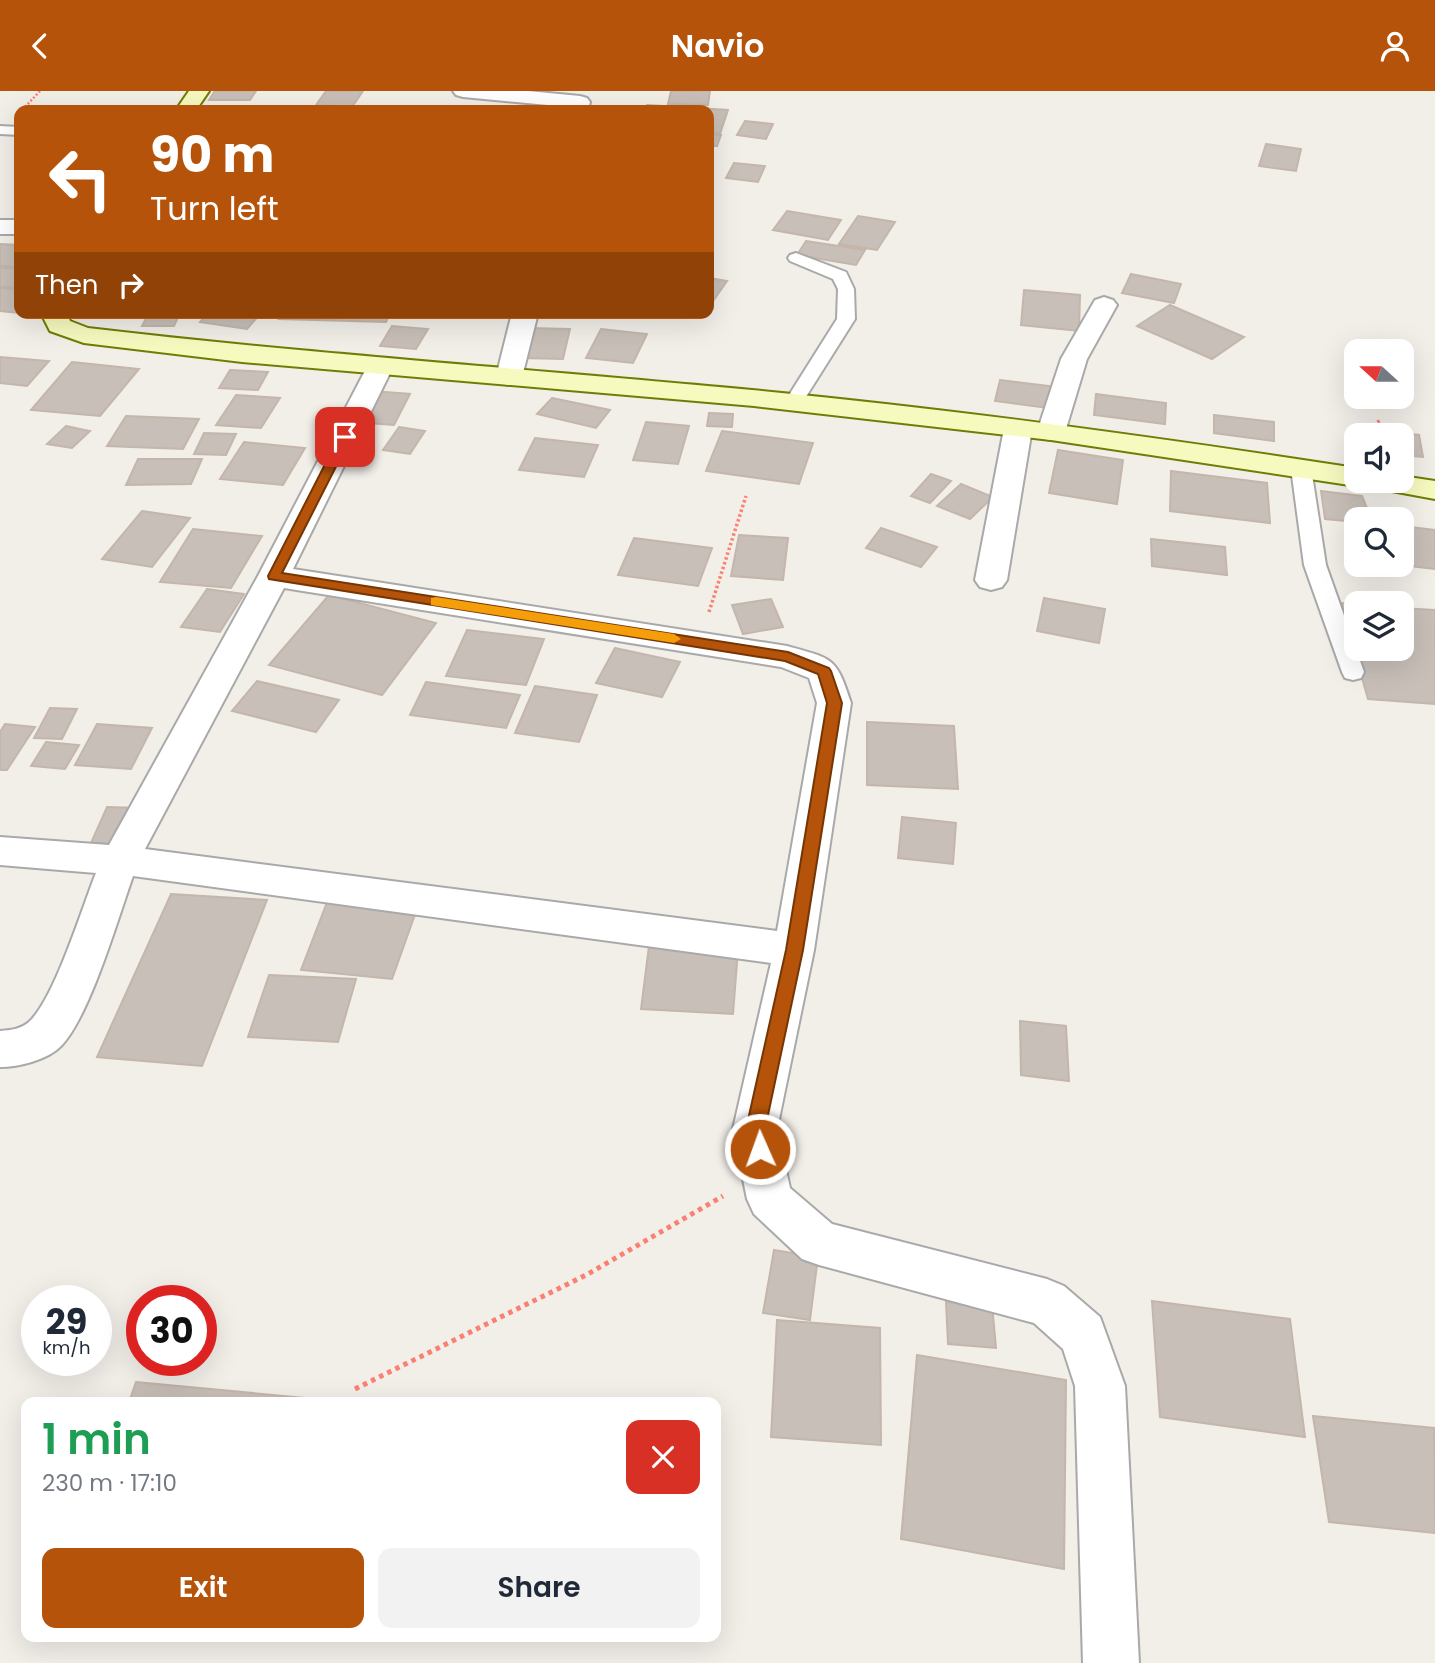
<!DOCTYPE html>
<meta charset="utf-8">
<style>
:root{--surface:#fff;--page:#f2f2f3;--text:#1f2937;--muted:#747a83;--accent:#b45309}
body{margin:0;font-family:Poppins,sans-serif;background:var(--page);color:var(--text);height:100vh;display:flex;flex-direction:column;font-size:26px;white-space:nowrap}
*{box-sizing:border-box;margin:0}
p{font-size:23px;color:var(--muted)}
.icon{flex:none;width:38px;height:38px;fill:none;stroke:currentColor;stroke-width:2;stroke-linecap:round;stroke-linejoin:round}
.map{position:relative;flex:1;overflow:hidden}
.sheet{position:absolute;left:21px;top:1306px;width:700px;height:245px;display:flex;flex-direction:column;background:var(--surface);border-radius:14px;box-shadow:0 7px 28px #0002}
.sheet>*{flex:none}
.guide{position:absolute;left:14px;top:14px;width:700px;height:214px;border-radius:14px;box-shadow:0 7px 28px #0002;background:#b45309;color:#fff;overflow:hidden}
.needle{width:46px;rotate:291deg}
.buttons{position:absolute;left:1344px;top:248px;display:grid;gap:14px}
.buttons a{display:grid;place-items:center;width:70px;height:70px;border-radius:14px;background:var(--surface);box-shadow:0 7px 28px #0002;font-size:35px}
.speed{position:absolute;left:21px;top:1194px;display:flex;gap:14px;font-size:35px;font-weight:700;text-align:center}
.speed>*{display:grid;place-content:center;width:91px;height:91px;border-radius:50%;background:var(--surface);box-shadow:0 7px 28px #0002;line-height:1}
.speed small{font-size:18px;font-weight:400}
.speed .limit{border:10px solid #d22;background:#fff;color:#111}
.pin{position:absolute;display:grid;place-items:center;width:60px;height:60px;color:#fff;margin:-30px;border-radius:14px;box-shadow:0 4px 10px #0006}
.me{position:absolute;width:77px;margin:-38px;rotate:358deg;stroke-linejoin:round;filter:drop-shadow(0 0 5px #0008)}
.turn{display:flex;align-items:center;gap:24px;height:147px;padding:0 21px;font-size:32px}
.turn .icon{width:91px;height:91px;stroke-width:2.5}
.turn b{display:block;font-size:49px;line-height:60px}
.then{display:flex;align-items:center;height:66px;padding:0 21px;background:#0003;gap:14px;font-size:26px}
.round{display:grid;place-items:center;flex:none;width:74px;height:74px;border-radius:14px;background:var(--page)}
.overview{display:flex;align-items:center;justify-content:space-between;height:119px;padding:0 21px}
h1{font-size:42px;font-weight:600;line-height:52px;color:#1e9e55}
.button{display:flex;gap:14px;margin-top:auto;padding:14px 21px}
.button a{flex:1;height:80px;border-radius:14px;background:var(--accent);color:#fff;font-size:28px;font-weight:600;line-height:80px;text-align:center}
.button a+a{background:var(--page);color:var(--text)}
header{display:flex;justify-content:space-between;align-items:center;height:91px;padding:0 21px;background:var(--accent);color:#fff;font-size:32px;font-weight:600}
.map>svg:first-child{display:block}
</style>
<header><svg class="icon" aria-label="back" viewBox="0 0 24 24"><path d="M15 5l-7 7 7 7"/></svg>Navio<svg class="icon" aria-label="person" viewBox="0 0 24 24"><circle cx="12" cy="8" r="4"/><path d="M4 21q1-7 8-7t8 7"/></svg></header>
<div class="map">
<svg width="1435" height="1572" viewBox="0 0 1435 1572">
<rect width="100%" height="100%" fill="#f2efe9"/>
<path fill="#c7bfb8" stroke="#c4b6ab" stroke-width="2" d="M 215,0 L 256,0 L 250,9 L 209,9 Z
M 326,0 L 363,0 L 352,16 L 316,14 Z
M 671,0 L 710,0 L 708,14 L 668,13 Z
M 647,14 L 728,19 L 720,43 L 709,42 L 709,19 L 645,19 Z
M 745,30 L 773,33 L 766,48 L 737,44 Z
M 709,43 L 721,44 L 717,55 L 709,55 Z
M 1266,53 L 1301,58 L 1296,80 L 1259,75 Z
M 734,72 L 765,75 L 758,91 L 726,87 Z
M 787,120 L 841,129 L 828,149 L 773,139 Z
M 858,125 L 895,131 L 877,159 L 839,153 Z
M 806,150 L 865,159 L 856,174 L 797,164 Z
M 0,153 L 19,154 L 19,176 L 0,175 Z
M 0,177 L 19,177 L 19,197 L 0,196 Z
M 1131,183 L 1181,193 L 1174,212 L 1122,202 Z
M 709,187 L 727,190 L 713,210 L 709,209 Z
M 0,197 L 19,198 L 19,222 L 0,220 Z
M 1024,199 L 1080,204 L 1079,240 L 1021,234 Z
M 1170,214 L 1244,246 L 1212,268 L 1137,235 Z
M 149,222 L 180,222 L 174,235 L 142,235 Z
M 208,222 L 261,222 L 247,238 L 200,231 Z
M 282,222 L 390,222 L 386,231 L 279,228 Z
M 392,235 L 428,238 L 416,258 L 380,255 Z
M 529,237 L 570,238 L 563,268 L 521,267 Z
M 601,238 L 647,243 L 633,272 L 586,267 Z
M 0,266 L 49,270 L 27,295 L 0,292 Z
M 72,271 L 139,278 L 100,325 L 31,319 Z
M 230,279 L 268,281 L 258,299 L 219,297 Z
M 1000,289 L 1058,296 L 1055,318 L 995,310 Z
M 372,300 L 410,303 L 394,334 L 355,331 Z
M 1096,303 L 1166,312 L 1165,333 L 1094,324 Z
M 236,304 L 280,307 L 261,337 L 216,334 Z
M 552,307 L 610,319 L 596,337 L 537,323 Z
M 709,322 L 733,323 L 732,336 L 707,335 Z
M 1214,324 L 1274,331 L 1274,350 L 1214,342 Z
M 126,325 L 199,328 L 183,358 L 107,355 Z
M 646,331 L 689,335 L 678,373 L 633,369 Z
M 66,335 L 90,340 L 72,357 L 47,353 Z
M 399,336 L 425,340 L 410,363 L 383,359 Z
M 1381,339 L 1419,344 L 1423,366 L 1402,364 L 1402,345 L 1381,345 Z
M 722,340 L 813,352 L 799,393 L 706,380 Z
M 204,342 L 236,343 L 226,364 L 194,363 Z
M 535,347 L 598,354 L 584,386 L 519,379 Z
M 244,351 L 305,357 L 283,394 L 220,388 Z
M 1058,359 L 1123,369 L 1117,413 L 1049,402 Z
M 138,368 L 202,368 L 191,393 L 126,394 Z
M 1171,380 L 1267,392 L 1270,432 L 1170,420 Z
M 931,383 L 951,390 L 930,412 L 911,405 Z
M 961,393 L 993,406 L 970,428 L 937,415 Z
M 1321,400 L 1362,405 L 1372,429 L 1356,429 L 1356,431 L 1325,428 Z
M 142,420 L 190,427 L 152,476 L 102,468 Z
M 1402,435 L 1435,439 L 1435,478 L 1402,474 Z
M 881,437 L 937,456 L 921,476 L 866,457 Z
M 193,438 L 262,445 L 231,497 L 160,491 Z
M 739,444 L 788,447 L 783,489 L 731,485 Z
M 634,447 L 712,457 L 698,495 L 618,484 Z
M 1151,448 L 1225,456 L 1227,484 L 1152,475 Z
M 207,498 L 244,503 L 220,541 L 181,536 Z
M 329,504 L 436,532 L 382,604 L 269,574 Z
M 1044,507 L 1105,518 L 1099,552 L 1037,540 Z
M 771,508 L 783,536 L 743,543 L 732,514 Z
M 1341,512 L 1356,513 L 1356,558 L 1402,558 L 1402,517 L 1435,519 L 1435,613 L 1368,608 Z
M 467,539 L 544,548 L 526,594 L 446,585 Z
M 615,557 L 680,571 L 662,606 L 596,592 Z
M 257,590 L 339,609 L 316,641 L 232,620 Z
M 426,591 L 520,604 L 506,637 L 410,624 Z
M 535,595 L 597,604 L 579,651 L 515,642 Z
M 50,617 L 77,618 L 62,648 L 34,647 Z
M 867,631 L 954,635 L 958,698 L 867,694 Z
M 5,633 L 35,636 L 7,679 L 0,679 L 0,641 Z
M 97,633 L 152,637 L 131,678 L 75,674 Z
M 46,651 L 79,654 L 65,678 L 31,675 Z
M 107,716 L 140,717 L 125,753 L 91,752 Z
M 902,726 L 956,732 L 953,773 L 898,767 Z
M 171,803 L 267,809 L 202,975 L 97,966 Z
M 329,806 L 418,815 L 392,888 L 301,879 Z
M 649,855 L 738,859 L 733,923 L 641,918 Z
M 269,884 L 356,888 L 338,951 L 248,946 Z
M 1020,930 L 1066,935 L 1069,990 L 1021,984 Z
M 774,1159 L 818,1166 L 810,1229 L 763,1222 Z
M 1152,1210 L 1290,1228 L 1305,1346 L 1160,1326 Z
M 946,1211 L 992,1213 L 996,1257 L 948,1253 Z
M 777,1229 L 880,1237 L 881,1354 L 771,1346 Z
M 917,1264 L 1066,1289 L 1064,1478 L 901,1448 Z
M 136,1291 L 337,1310 L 129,1311 Z
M 1313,1325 L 1434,1337 L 1435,1442 L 1329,1431 Z"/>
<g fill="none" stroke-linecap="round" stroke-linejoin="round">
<defs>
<path id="lane" d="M 0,35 L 19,36 L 19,44 L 0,43 Z
M 796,162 L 846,181 L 854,198 L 855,228 L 802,312 L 793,318 L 784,312 L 837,228 L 838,198 L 833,188 L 790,170 L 788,167 L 790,164 Z
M 1301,371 L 1308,373 L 1311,377 L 1326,474 L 1364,581 L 1361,587 L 1353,589 L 1345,587 L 1342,581 L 1304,474 L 1291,377 L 1294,373 Z"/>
<path id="street" d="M 453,0 L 528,0 L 580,5 L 587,7 L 590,11 L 588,19 L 568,19 L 569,16 L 463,6 L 456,4 Z
M 0,129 L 19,129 L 19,143 L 0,143 Z
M 1104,206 L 1113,209 L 1117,214 L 1087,268 L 1065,341 L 1061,347 L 1051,349 L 1041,347 L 1037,341 L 1061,268 L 1095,209 Z
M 512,222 L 538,222 L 522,286 L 518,292 L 509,294 L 500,292 L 496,286 Z
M 380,268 L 389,270 L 393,276 L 293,478 L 787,555 C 834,568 836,566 851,612 L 814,859 L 777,1038 L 790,1097 L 832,1133 L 1047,1188 L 1064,1195 L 1100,1226 L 1125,1295 L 1139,1572 L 1083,1572 L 1075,1295 L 1063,1258 L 1034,1232 L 819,1174 L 802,1168 L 754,1123 L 747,1108 L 733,1038 L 771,872 L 133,785 C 118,827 90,925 61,955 C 47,969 19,976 0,976 L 0,940 C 11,939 22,938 30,930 C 55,906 82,817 96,782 L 0,774 L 0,746 L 109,754 L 258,485 L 367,276 L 371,270 ZM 284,497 L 781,576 L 809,587 L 817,612 L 777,840 L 145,758 Z
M 1018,330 L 1028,332 L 1032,338 L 1007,489 L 1002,496 L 991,499 L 980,496 L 975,489 L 1004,338 L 1008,332 Z"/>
<path id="secondary" d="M 189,0 L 209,0 L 196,19 L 176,19 Z
M 41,222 L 67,222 L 70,230 L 88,237 C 309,263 531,278 752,299 C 954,318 1155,346 1356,377 L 1356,390 L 1402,390 L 1402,385 L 1435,390 L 1435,408 L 1370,396 L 1367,392 L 1356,395 L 1051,349 L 754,315 L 242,271 L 84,252 L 50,240 Z"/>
</defs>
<use href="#lane" stroke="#a9a9a9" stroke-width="4"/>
<use href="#street" stroke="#a9a9a9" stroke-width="4"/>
<use href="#secondary" stroke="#707d05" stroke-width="4"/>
<path stroke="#fa8072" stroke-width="2.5" stroke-dasharray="2 2" stroke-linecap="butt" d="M 25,16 L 40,0"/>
<path stroke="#fa8072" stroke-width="3.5" stroke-dasharray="2.5 2.5" stroke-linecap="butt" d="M 1363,345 L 1381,328
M 709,521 L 746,405"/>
<path stroke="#fa8072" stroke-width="5" stroke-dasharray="4.5 4.5" stroke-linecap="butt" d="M 355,1298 L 588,1183 L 723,1105"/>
<use href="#lane" fill="#fff" fill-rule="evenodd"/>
<use href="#street" fill="#fff" fill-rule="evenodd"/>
<use href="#secondary" fill="#f7fabf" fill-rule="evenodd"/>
</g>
<path fill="#b45309" stroke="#753606" stroke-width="2" d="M 345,342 L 351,346 L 282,482 L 788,561 L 829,577 L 831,580 L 842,612 L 803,859 L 765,1038 L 769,1058 L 766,1064 L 760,1067 L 753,1064 L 746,1038 L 786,859 L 827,612 L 818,583 L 785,570 L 269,488 L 268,485 L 339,346 Z"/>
<path fill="#f59e0b" d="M 436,506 L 674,543 L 681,548 L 674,552 L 431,514 L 431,507 Z"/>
</svg>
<div class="buttons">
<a><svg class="needle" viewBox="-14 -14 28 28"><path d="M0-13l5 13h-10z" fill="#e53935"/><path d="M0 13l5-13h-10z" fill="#747a83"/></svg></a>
<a><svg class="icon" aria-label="sound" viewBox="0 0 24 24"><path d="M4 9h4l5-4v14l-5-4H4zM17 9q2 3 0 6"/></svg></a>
<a><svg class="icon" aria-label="search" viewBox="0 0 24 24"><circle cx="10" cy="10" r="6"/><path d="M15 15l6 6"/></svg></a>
<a><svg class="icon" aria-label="layers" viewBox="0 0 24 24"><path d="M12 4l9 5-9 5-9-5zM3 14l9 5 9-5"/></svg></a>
</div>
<div class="speed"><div>29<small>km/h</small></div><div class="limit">30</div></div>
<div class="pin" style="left:345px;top:346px;background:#d93025"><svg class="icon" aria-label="arrive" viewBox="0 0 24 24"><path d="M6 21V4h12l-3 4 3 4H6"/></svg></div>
<svg class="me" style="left:760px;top:1058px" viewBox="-20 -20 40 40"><circle r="17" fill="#b45309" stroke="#fff" stroke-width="3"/><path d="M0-11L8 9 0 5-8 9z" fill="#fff"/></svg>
<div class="guide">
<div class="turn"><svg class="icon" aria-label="left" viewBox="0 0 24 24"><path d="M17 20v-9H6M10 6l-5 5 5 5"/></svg><div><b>90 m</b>Turn left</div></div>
<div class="then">Then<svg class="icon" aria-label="right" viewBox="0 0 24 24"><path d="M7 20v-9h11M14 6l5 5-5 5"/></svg></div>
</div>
<section class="sheet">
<div class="overview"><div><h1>1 min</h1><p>230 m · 17:10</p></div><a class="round" style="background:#d93025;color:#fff"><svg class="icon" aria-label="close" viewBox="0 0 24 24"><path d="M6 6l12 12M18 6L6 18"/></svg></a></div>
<div class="button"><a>Exit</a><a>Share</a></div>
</section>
</div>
